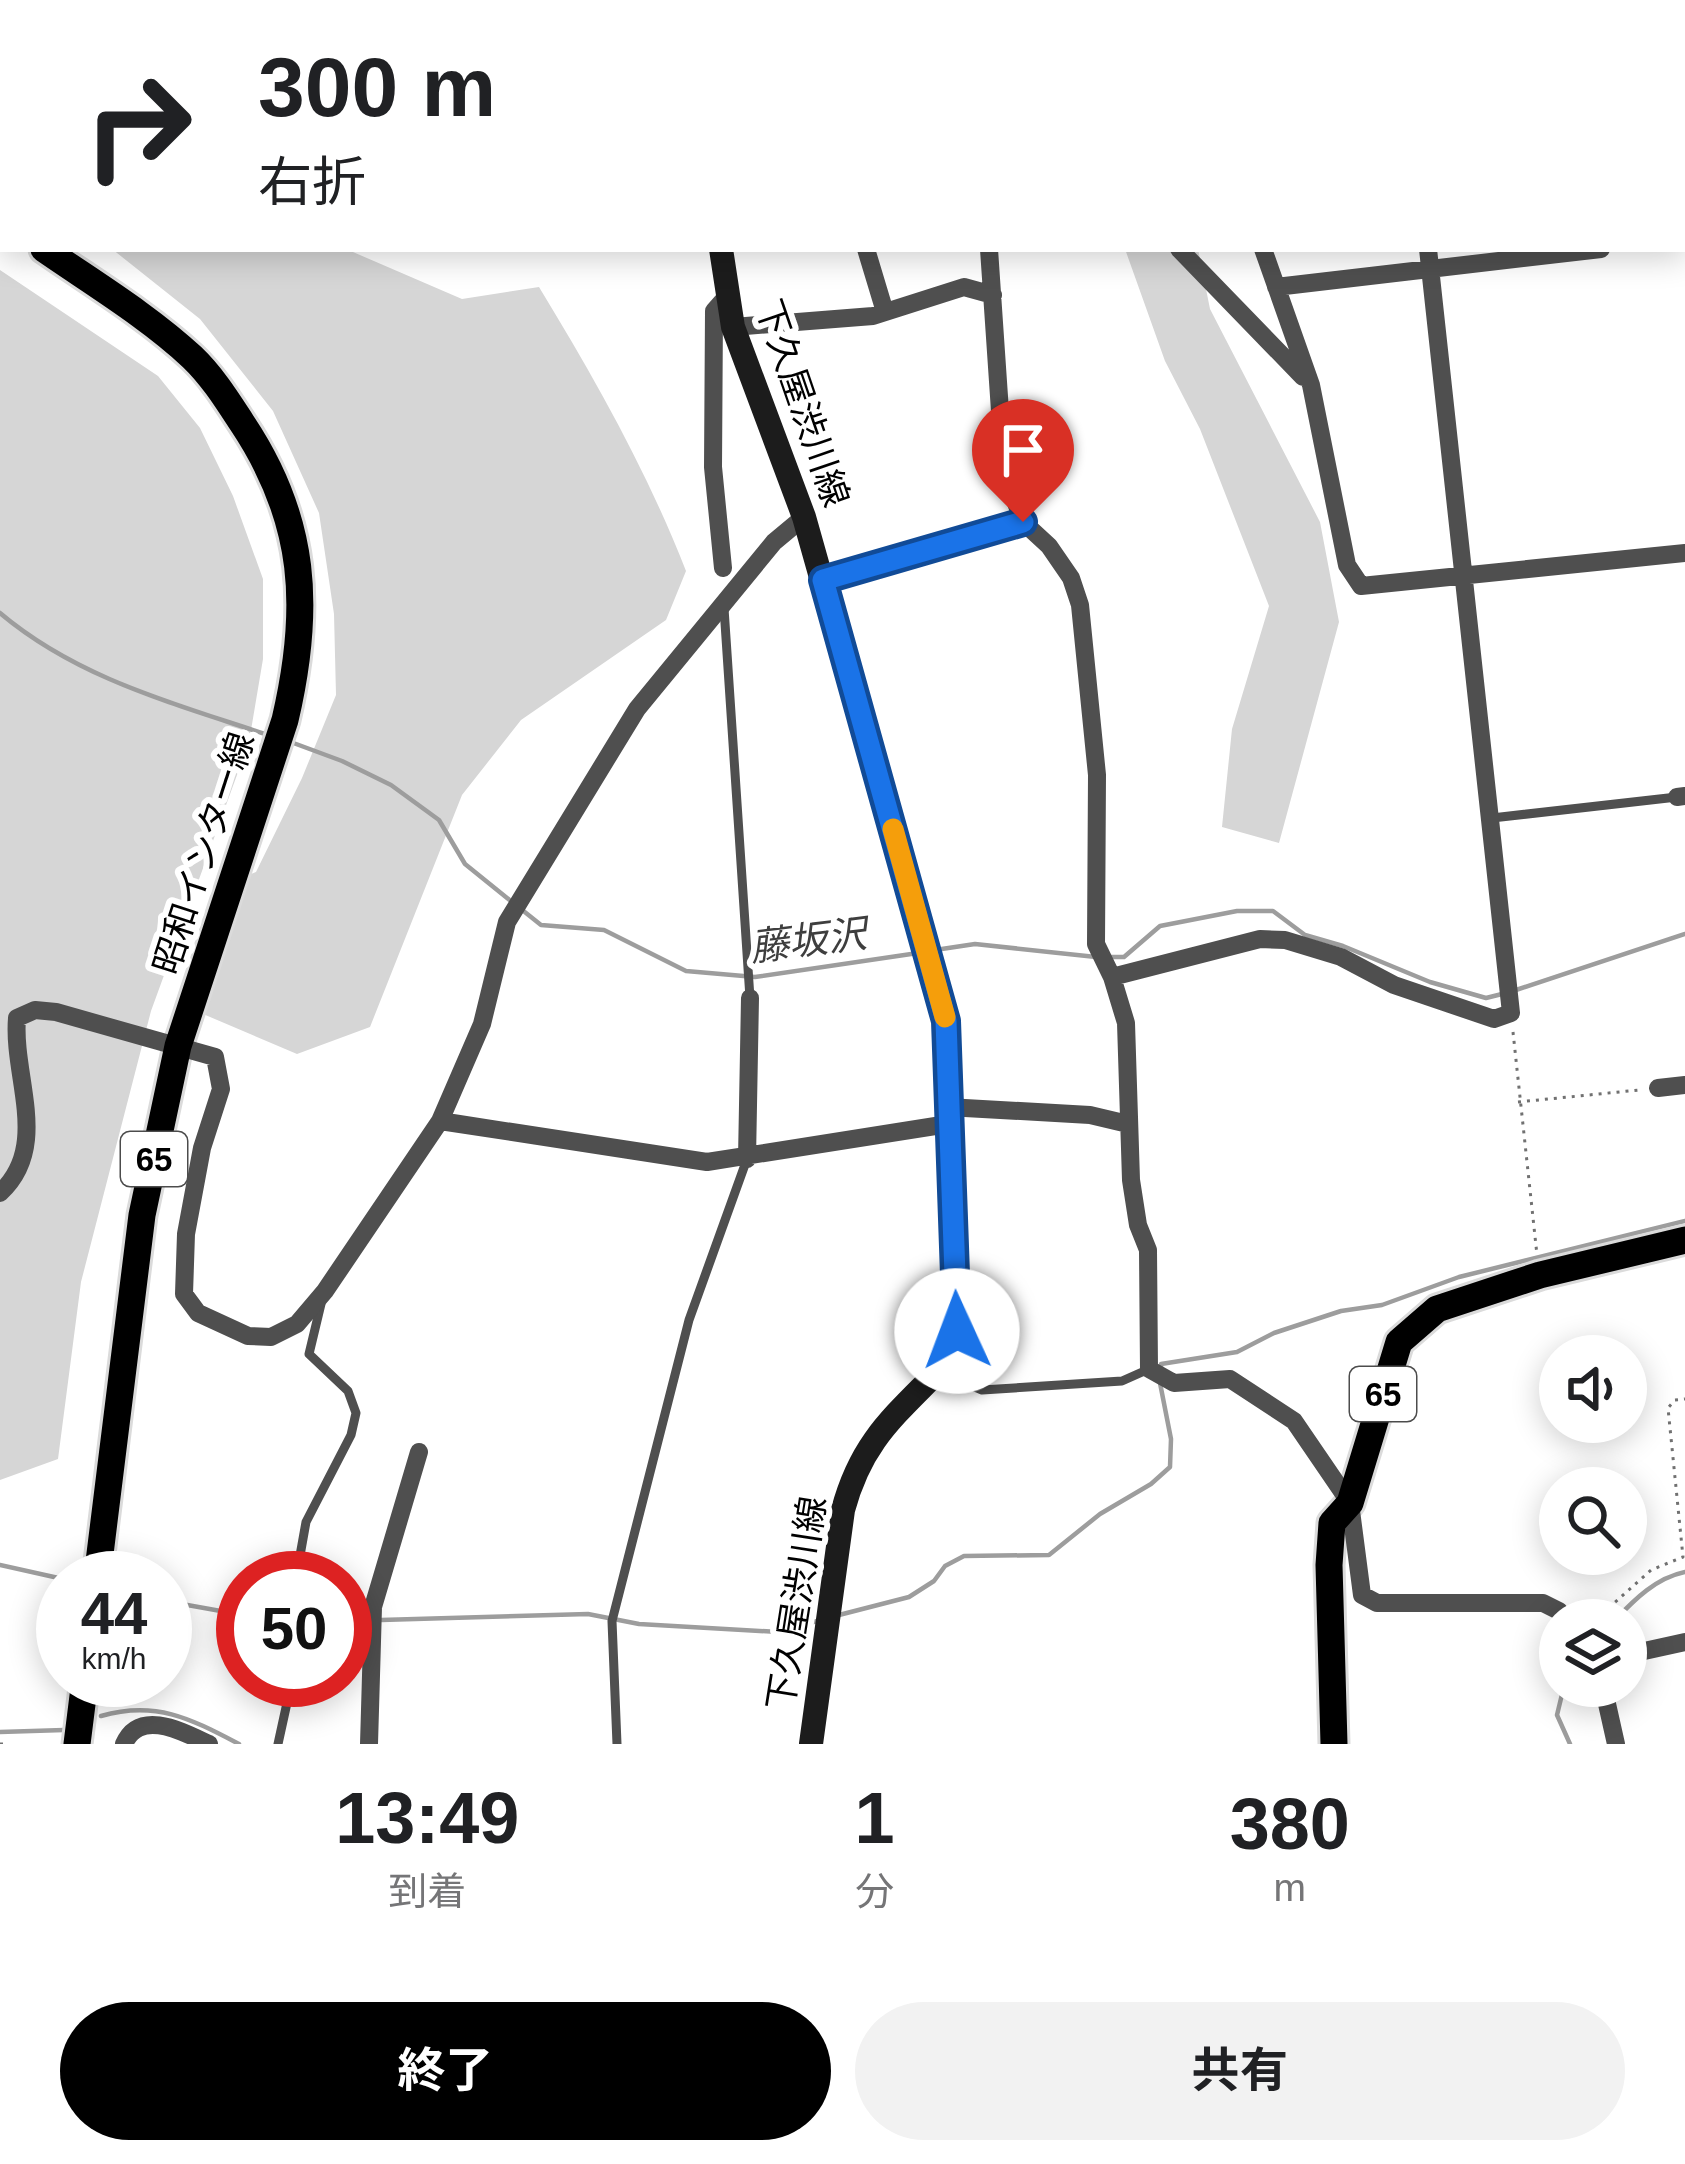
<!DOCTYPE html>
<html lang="ja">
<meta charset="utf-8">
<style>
:root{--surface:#fff;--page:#f2f2f2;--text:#202124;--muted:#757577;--accent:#000}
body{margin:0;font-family:Arial,"Noto Sans JP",sans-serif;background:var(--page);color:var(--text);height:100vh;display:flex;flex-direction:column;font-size:45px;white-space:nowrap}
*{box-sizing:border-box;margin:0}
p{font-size:39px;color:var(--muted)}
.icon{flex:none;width:66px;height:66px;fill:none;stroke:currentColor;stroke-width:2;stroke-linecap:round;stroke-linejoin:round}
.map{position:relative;height:1744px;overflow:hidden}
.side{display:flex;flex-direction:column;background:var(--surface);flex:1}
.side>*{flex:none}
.top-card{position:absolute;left:0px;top:0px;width:1686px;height:252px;box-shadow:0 6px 30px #0003;background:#fff;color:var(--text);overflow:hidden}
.controls{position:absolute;left:1539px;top:1335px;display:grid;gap:24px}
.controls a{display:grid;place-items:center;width:108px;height:108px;border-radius:50%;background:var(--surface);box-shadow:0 6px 30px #0003;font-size:60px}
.speed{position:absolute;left:36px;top:1551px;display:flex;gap:24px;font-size:60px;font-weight:700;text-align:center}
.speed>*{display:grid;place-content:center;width:156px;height:156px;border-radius:50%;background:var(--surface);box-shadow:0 6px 30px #0003;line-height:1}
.speed small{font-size:30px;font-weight:400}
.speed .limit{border:18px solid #d22;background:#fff;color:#111}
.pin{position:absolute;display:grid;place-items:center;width:102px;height:102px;color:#fff;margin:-123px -51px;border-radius:50% 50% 50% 0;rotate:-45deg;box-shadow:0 0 12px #0007}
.pin .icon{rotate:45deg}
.me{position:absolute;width:132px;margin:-66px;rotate:358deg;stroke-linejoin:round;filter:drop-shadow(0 0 9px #0008)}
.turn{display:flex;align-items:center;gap:42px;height:252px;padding:0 60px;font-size:54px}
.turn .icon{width:156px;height:156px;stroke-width:2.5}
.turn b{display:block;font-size:84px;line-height:102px}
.eta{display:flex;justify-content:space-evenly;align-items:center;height:204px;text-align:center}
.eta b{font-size:72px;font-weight:700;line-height:84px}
.cta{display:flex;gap:24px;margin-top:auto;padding:24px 60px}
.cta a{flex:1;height:138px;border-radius:72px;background:var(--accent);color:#fff;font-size:48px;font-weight:700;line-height:138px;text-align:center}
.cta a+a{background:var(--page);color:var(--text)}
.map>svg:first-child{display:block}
</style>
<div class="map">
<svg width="1685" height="1744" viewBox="0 0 1685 1744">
<rect width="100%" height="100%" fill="#fff"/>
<path fill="#d6d6d6" d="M 112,249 L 346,249 L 462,299 L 539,287 C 595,379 647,471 686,571 L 666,620 L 521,720 L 462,795 L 370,1027 L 297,1054 L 196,1011 L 229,883 L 256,872 L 302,778 L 336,695 L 334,614 L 319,513 L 273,411 L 200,319 Z
M 1125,249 L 1198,249 L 1210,309 L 1320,522 L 1339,622 L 1279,843 L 1222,827 L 1232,729 L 1269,606 L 1200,429 L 1165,361 Z
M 0,270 L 158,376 L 200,428 L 233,496 L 263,579 L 263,659 L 249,742 L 151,1011 L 81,1282 L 58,1459 L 0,1480 Z"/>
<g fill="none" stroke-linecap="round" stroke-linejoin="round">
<path stroke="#9d9d9d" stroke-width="4.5" d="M 683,0 L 684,3
M 0,613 C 78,679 176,704 271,736
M 288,741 L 342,761 L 391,785 L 439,820 L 465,864 L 512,902
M 521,909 L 541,925 L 604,930 L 686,971 L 755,977 L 918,953
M 935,950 L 975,944 L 1096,957
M 1107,957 L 1124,957 L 1160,926 L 1237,911 L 1273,911 L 1305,935 L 1343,946 L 1430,982 L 1486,998 L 1502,994
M 1513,991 L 1685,934
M 1161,1372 L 1161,1364 L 1237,1352 L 1274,1333 L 1341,1311 L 1382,1305 L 1459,1277 L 1685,1221
M 0,1565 L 63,1579
M 165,1601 L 243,1615
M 839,1615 L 909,1597 L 934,1581 L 945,1566 L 964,1556 L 1049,1555 L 1100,1514 L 1151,1484 L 1170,1467 L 1171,1439 L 1160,1383
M 381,1620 L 588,1614 L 639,1624 L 779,1632 L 817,1621
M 1615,1620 C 1635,1599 1656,1578 1685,1572
M 345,1621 L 369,1620
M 1564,1686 L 1557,1715 L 1570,1744
M 101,1716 C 156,1700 191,1719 239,1744
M 0,1732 L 64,1730"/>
<defs>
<path id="primary" d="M 1683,8 L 1685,11
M 0,219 L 3,221
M 44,249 C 93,283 148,316 192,357 C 212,376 227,400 242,423 C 307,520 311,609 285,720 L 178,1046 L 142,1215 L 97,1578
M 77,1744 L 85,1680
M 1334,1744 L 1329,1565 L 1332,1523 L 1350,1503 L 1399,1342 L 1437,1309 L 1540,1275 L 1685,1240"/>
</defs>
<use href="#primary" stroke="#dbdbdb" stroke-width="33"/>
<path stroke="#717171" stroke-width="3" stroke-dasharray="3 6" stroke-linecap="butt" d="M 1513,1032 L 1537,1255
M 1518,1102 L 1639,1090
M 1595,1620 L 1651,1570 L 1683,1557 L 1668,1408 L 1675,1400 L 1685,1399
M 0,1744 L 8,1744"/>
<path stroke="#4f4f4f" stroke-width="9" d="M 1049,0 L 1050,3
M 724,608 L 750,998
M 1492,818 L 1677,797
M 945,1364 L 963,1382 L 982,1390 L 1122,1381 L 1149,1369
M 296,1578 L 306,1522 L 351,1435 L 356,1413 L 348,1391 L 309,1354 L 321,1304
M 278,1744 L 292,1680
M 617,1744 L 612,1621 L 689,1320 L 747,1159"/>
<path stroke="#4f4f4f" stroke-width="18" d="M 779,0 L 779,3
M 957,0 L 958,3
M 1194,0 L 1195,3
M 1462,0 L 1462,3
M 382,3 L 397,0
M 598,3 L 606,0
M 1683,239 L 1685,239
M 866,249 L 885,312
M 989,249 L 1004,470 L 1023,522 L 1049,546 L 1071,578 L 1080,605 L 1097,775 L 1096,944 L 1112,977 L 1126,1023 L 1131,1180 L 1138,1225 L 1148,1250 L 1149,1369 L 1174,1383 L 1230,1379 L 1294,1421 L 1350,1503 L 1362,1595 L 1377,1603 L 1543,1603 L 1559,1611 L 1565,1620
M 1179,249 L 1303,377
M 1263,249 L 1311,385 L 1347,565 L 1361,586 L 1685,553
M 1276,287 L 1601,249
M 733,327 L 873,316 L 964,287 L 993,295
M 723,568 L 713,467 L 714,311 L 729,294
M 823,580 L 1023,522
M 1677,797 L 1685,796
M 1112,977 L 1260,939 L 1285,940 L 1341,957 L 1394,985 L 1494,1019 L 1511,1013 L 1428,249
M 1658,1088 L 1685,1085
M 947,1107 L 1090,1115 L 1128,1124
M 440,1121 L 707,1162 L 948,1124
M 747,1159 L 750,998
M 0,1193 C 51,1146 12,1077 17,1018 L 35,1010 L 56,1012 L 215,1057 L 221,1089 L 202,1148 L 186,1234 L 184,1294 L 198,1313 L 248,1336 L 271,1337 L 297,1324 L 325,1291 L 440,1121 L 482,1024 L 507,922 L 637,709 L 774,542 L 804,517
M 1626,1655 L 1685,1642
M 1603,1686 L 1616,1744
M 124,1744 C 140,1708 183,1732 209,1744
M 369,1744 L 373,1607 L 419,1452"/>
<path stroke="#1c1c1c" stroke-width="24" d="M 578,0 L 580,3
M 721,249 L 733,327 L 804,517 L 946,1021 L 957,1331 L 953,1350 L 945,1364 C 896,1415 862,1439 843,1510 L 811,1744"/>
<use href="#primary" stroke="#000" stroke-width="27"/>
</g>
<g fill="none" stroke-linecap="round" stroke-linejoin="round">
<defs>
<path id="route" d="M 957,1331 L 946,1021 L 823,580 L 1023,522"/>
</defs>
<use href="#route" stroke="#114b97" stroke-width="30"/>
<use href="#route" stroke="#1a73e8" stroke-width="21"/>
<path stroke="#f59e0b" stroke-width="21" d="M 893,829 L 945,1017"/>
</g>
<g text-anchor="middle" stroke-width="12" stroke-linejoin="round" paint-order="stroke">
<g fill="#fff" stroke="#4c4c4c" stroke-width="3">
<rect x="121" y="1132" width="66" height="54" rx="9"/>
<rect x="1350" y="1367" width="66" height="54" rx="9"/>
</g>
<g font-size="33" font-weight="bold" fill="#000">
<text x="154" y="1171">65</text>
<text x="1383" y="1406">65</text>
</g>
<g font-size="36" fill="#000" stroke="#fff">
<text transform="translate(803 403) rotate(71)" y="13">下久屋渋川線</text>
<text transform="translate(203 853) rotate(-72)" y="13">昭和インター線</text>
<text transform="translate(796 1603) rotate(-81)" y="13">下久屋渋川線</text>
</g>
<g font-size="39" font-style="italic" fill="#3e3e3e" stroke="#fff">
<text transform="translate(808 940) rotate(-7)" y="14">藤坂沢</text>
</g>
</g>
</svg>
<div class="controls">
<a><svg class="icon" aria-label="sound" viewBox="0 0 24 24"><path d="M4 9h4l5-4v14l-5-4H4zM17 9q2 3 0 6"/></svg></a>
<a><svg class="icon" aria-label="search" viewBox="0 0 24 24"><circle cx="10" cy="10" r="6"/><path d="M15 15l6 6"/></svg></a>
<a><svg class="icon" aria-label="layers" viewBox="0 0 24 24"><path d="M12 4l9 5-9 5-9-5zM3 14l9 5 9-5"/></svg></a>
</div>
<div class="speed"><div>44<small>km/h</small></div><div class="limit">50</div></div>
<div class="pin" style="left:1023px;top:522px;background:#d93025"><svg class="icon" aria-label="arrive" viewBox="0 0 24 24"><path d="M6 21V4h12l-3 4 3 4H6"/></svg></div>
<svg class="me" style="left:957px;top:1331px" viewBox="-20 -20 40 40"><circle r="19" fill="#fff"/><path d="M0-13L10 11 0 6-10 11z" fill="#1a73e8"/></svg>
<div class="top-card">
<div class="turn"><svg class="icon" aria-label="right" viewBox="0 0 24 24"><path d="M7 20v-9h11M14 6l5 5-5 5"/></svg><div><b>300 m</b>右折</div></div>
</div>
</div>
<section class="side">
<div class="eta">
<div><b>13:49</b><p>到着</p></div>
<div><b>1</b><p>分</p></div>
<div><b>380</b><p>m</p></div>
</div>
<div class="cta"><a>終了</a><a>共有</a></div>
</section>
